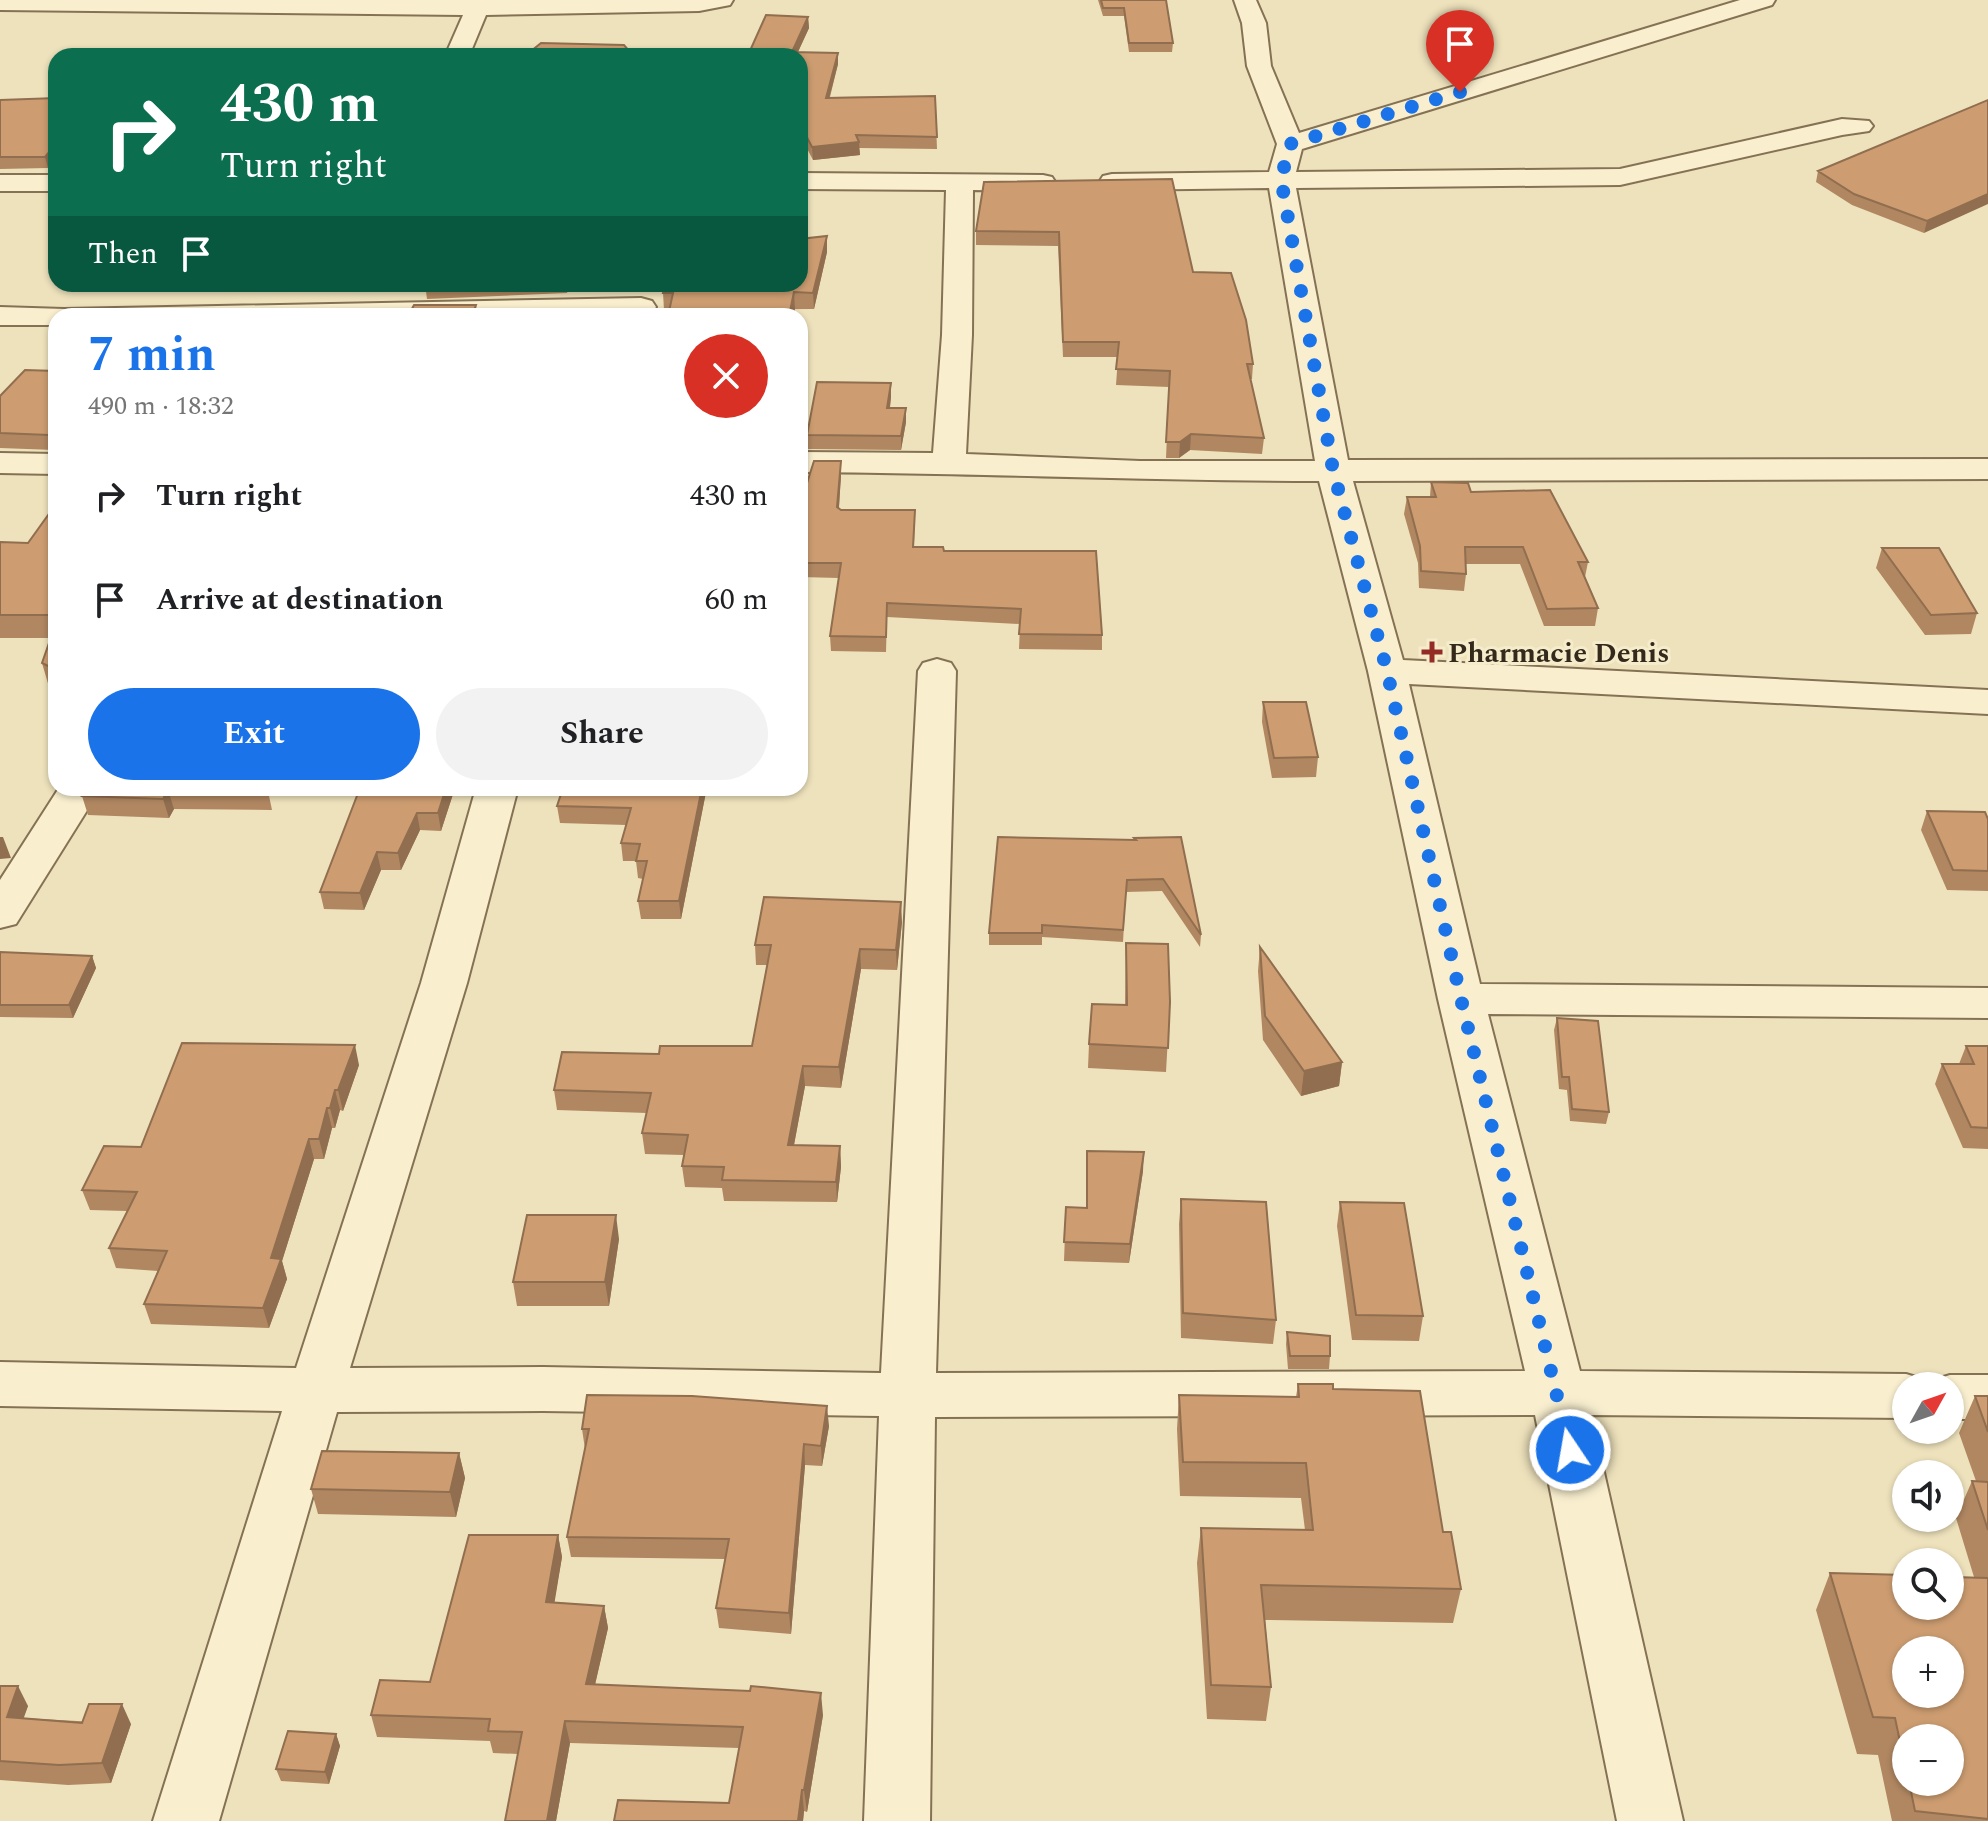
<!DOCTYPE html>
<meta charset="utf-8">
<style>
:root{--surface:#fff;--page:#f2f2f2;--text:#202124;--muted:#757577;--accent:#1a73e8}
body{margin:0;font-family:Spectral,serif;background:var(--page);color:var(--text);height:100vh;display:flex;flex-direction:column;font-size:30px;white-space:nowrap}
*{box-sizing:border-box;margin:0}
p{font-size:26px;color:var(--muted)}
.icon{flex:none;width:44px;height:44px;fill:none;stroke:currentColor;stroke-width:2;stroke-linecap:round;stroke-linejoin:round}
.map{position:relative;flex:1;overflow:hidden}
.details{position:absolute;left:48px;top:308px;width:760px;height:488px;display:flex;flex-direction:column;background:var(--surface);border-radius:24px;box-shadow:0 2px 6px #0004}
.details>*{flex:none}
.guide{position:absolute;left:48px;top:48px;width:760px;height:244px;border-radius:24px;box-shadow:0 2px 6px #0004;background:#0b6e4f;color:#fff;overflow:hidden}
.needle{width:52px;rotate:50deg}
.controls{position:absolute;left:1892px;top:1372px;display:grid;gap:16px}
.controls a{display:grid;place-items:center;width:72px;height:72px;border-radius:50%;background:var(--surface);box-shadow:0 2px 6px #0004;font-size:40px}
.pin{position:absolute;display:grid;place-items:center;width:68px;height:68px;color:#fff;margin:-82px -34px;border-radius:50% 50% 50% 0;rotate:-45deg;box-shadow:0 0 8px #0007}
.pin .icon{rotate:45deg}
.me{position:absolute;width:88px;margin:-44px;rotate:348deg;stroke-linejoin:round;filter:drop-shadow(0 0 6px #0008)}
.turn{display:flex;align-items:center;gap:28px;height:168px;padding:0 40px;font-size:36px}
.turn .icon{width:104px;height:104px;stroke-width:2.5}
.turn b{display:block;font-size:56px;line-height:68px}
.then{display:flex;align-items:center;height:76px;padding:0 40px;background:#0003;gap:16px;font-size:30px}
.round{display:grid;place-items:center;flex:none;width:84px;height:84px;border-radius:42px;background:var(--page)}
.headline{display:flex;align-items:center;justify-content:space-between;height:136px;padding:0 40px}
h1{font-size:48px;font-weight:700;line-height:60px;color:var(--accent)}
.cta{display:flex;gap:16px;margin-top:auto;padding:16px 40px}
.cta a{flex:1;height:92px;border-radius:48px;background:var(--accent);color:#fff;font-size:32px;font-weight:700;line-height:92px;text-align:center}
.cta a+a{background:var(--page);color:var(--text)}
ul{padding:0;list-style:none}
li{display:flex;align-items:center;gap:24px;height:104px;padding:0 40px}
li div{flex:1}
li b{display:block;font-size:30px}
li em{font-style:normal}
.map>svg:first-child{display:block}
</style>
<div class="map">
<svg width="1988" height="1821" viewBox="0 0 1988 1821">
<rect width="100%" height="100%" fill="#eee2bc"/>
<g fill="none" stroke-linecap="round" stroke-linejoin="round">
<defs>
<path id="minor" d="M 0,0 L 733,0 L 730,5 L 699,11 L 486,15 L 469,56 L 445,56 L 463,15 L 0,10 Z
M 1234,0 L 1256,0 L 1266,23 L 1271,66 L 1299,133 L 1740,0 L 1775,0 L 1772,5 L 1302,149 L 1296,172 L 1620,169 L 1842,119 L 1869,121 L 1873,126 L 1869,131 L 1842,135 L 1620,185 L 1296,188 L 1348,460 L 1988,459 L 1988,479 L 1353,481 L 1403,660 L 1988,690 L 1988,714 L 1409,684 L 1480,984 L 1988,988 L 1988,1018 L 1488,1014 L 1580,1371 L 1906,1374 L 1926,1380 L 1928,1386 L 1930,1381 L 1950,1375 L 1988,1375 L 1988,1419 L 1950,1419 L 1950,1386 L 1906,1386 L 1906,1418 L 1591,1415 L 1683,1821 L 1617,1821 L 1535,1415 L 935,1417 L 930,1821 L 864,1821 L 879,1416 L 543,1411 L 337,1412 L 219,1821 L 153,1821 L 282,1411 L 0,1406 L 0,1362 L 296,1368 L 421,983 L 476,788 L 518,788 L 467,983 L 350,1368 L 543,1367 L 881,1373 L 918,671 L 923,663 L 937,659 L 951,663 L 956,671 L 936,1373 L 1525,1371 L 1438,999 L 1368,671 L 1319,481 C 1146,481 973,473 800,472 L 800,452 L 933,453 L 942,335 L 946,190 L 800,189 L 800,173 L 1043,175 L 1052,177 L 1056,183 L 1052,189 L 1043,191 L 973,190 L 972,335 L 966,454 L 1140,461 L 1315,461 L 1269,188 L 1112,190 L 1103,188 L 1099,182 L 1103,176 L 1112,174 L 1269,172 L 1277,144 L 1247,66 L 1242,23 Z
M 0,175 L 56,175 L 56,191 L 0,191 Z
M 641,298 L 652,301 L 656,307 L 652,313 L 636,316 L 56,316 L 56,325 L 0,325 L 0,307 L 64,309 Z
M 0,453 L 56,454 L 56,474 L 0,473 Z
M 59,788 L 101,788 L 16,924 L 0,928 L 0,880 Z"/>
</defs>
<use href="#minor" stroke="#857255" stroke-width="4"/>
<use href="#minor" fill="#f9efcf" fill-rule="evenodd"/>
</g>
<path fill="#b08761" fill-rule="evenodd" d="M 1098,0 L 1166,0 L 1173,43 L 1172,52 L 1129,52 L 1124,16 L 1103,16 Z
M 808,17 L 809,28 L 798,52 L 838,53 L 838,64 L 830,97 L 935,96 L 937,149 L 859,148 L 860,155 L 813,160 L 800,135 L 800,56 L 697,56 L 697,52 L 749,53 Z
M 56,98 L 48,168 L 0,169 L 0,100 Z
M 1988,100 L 1924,233 L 1852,205 L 1816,182 L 1818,171 Z
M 984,182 L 1193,272 L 1253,364 L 1252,379 L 1250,379 L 1264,438 L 1262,454 L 1190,450 L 1179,458 L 1166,458 L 1169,387 L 1116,385 L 1118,357 L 1063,357 L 1058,246 L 976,245 L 976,231 Z
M 827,236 L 827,252 L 814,309 L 664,310 L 663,293 Z
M 425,284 L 570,284 L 567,293 L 427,299 Z
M 56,371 L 56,447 L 54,450 L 0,448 L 0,396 Z
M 891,383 L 891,397 L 890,408 L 906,408 L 906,422 L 901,450 L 808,449 L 807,435 Z
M 841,475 L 839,508 L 841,510 L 915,510 L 914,547 L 944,551 L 1102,635 L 1102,650 L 1019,649 L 1020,624 L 887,617 L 886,652 L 831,651 L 830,636 L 839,578 L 800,577 L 800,505 Z
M 1431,482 L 1471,492 L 1588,562 L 1585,577 L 1598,608 L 1595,626 L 1544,626 L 1520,564 L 1466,564 L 1466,574 L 1464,591 L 1419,588 L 1418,563 L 1404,514 L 1407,497 L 1430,497 Z
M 56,504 L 56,690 L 49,687 L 42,663 L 50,638 L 0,638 L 0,542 L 28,543 Z
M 1882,548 L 1977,613 L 1971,634 L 1925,635 L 1876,568 Z
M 1263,702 L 1318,757 L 1316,777 L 1272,778 L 1262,722 Z
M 87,788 L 268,791 L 272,810 L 174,809 L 169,818 L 88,815 L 82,796 Z
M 360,788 L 455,788 L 441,831 L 420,830 L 401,870 L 381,870 L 364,910 L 324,909 L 320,892 Z
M 563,788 L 724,788 L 723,792 L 706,792 L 681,919 L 641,919 L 638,901 L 643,879 L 638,878 L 636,861 L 623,861 L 621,843 L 626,825 L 560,823 L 557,806 Z
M 1927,811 L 1988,819 L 1988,891 L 1947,890 L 1921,830 Z
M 1134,838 L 1201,935 L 1200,947 L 1162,891 L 1126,892 L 1123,942 L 1042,937 L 1042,945 L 989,945 L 989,933 L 1134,840 Z
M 902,922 L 897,970 L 861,969 L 841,1088 L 805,1086 L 794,1145 L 840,1146 L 841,1167 L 837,1202 L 724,1201 L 722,1188 L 685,1187 L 682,1166 L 684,1155 L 645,1154 L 642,1133 L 647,1113 L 557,1110 L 554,1090 L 659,1054 L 752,1046 L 768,965 L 756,965 L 755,945 Z
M 1126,943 L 1170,1002 L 1166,1072 L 1088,1068 L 1089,1044 L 1125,1005 Z
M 1260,947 L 1342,1062 L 1339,1086 L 1301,1096 L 1263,1040 L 1258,971 Z
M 0,952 L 92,956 L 96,968 L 73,1018 L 0,1017 Z
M 1557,1018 L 1609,1112 L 1606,1124 L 1570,1121 L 1567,1090 L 1559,1089 L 1554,1030 Z
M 1966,1046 L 1988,1046 L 1988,1149 L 1963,1148 L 1935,1084 L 1942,1064 L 1959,1064 Z
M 359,1065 L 343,1111 L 340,1110 L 335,1128 L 332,1128 L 324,1159 L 314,1159 L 282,1261 L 287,1279 L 269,1328 L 151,1324 L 144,1304 L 158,1271 L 116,1268 L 109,1248 L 127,1211 L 90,1210 L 82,1190 L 141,1147 Z
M 1087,1151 L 1143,1171 L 1129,1263 L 1064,1261 L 1066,1207 L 1086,1208 Z
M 1181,1199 L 1276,1320 L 1273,1344 L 1181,1338 L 1179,1224 Z
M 1340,1202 L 1423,1316 L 1419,1341 L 1352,1340 L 1337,1226 Z
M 619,1239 L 609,1306 L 517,1306 L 513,1282 Z
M 1287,1332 L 1330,1356 L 1329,1369 L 1288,1369 L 1286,1344 Z
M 1298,1384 L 1333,1389 L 1443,1532 L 1461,1589 L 1453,1623 L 1265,1620 L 1271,1687 L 1266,1721 L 1207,1719 L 1197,1563 L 1201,1528 L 1305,1530 L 1301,1498 L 1180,1496 L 1177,1429 L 1179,1395 L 1296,1397 Z
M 1975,1396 L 1988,1396 L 1988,1821 L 1892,1821 L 1878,1755 L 1857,1754 L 1816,1610 L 1830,1573 L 1974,1577 L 1956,1518 L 1972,1481 L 1976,1481 L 1959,1433 ZM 1906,1738 L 1950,1782 L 1906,1782 Z
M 829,1426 L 822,1466 L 805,1465 L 791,1634 L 719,1628 L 716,1608 L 725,1559 L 571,1557 L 567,1537 L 585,1449 L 582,1429 Z
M 459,1453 L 465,1478 L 456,1517 L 318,1514 L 311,1489 Z
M 558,1535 L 562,1557 L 554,1602 L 604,1606 L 608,1628 L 595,1685 L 823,1715 L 807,1812 L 804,1811 L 803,1821 L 614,1821 L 729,1803 L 739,1748 L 570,1743 L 556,1821 L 505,1821 L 518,1754 L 493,1753 L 490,1741 L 377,1737 L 371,1715 L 430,1682 Z
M 0,1686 L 28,1706 L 23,1718 L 131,1724 L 111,1783 L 68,1785 L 0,1780 Z
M 336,1734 L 340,1746 L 329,1784 L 281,1781 L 276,1769 Z"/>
<path fill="#906e4f" d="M 808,17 L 809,28 L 796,56 L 792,52 Z
M 838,53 L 838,64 L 826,110 L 826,98 Z
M 859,142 L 860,155 L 813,160 L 812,147 Z
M 56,144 L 56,158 L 48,168 L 45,157 Z
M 1988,194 L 1988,204 L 1924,233 L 1927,221 Z
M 827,236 L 827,252 L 814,309 L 813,293 Z
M 794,292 L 795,309 L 793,316 L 789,316 Z
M 476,305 L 477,316 L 472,316 Z
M 891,383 L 891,397 L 888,422 L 887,408 Z
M 906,408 L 906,422 L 901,450 L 901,436 Z
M 56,427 L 56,447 L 54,450 L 49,435 Z
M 1191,434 L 1190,450 L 1179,458 L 1180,442 Z
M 841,461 L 841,475 L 838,521 L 837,507 Z
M 446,788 L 455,788 L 441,831 L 438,813 Z
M 702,788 L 706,788 L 706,792 L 681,919 L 679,901 Z
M 168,790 L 174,809 L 169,818 L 163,799 Z
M 417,813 L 420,830 L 401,870 L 398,853 Z
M 0,837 L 3,837 L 11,858 L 0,859 Z
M 377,852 L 381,870 L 364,910 L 360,893 Z
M 901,902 L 902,922 L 897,970 L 896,950 Z
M 860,949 L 861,969 L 841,1088 L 839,1067 Z
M 92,956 L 96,968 L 73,1018 L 69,1005 Z
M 355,1045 L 359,1065 L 343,1111 L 338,1090 Z
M 1342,1062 L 1339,1086 L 1301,1096 L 1304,1071 Z
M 803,1066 L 805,1086 L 790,1166 L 788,1145 Z
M 335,1090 L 340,1110 L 335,1128 L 330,1108 Z
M 327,1108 L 332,1128 L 324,1159 L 319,1139 Z
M 309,1139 L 314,1159 L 282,1261 L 287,1279 L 269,1328 L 263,1308 L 271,1258 Z
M 840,1146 L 841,1167 L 837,1202 L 836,1182 Z
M 1144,1152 L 1143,1171 L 1129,1263 L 1130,1244 Z
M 616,1215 L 619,1239 L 609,1306 L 605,1282 Z
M 827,1406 L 829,1426 L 822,1466 L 821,1446 Z
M 804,1444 L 805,1465 L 791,1634 L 789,1613 Z
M 459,1453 L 465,1478 L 456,1517 L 450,1492 Z
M 558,1535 L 562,1557 L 551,1624 L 546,1602 Z
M 604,1606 L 608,1628 L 590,1706 L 586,1684 Z
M 18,1686 L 28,1706 L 17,1737 L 7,1717 Z
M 821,1693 L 823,1715 L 807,1812 L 804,1790 Z
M 122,1704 L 131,1724 L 111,1783 L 102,1763 Z
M 565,1721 L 570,1743 L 556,1821 L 547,1821 Z
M 336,1734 L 340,1746 L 329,1784 L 325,1772 Z
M 802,1790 L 804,1811 L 803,1821 L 798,1821 Z"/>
<path fill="#cd9d71" stroke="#906e4f" stroke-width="2" fill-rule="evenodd" d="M 1101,0 L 1166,0 L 1173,43 L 1129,43 L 1124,8 L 1103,8 Z
M 766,15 L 808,17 L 792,52 L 838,53 L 826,98 L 935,96 L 937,137 L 856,135 L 859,142 L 812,147 L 800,124 L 800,56 L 702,56 L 697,52 L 749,53 Z
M 541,43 L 624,45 L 629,51 L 636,50 L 639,56 L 525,56 Z
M 56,98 L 56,144 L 45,157 L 0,157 L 0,100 Z
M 1988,100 L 1988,194 L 1927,221 L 1854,194 L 1818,171 Z
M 1172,179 L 1193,272 L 1231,273 L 1246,320 L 1253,364 L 1247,364 L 1264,438 L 1191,434 L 1180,442 L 1166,442 L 1170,371 L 1116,369 L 1119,342 L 1063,342 L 1059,232 L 976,231 L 984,182 Z
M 827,236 L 813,293 L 794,292 L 789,316 L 668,316 L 673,293 L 663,293 L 666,284 L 800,284 L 800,239 Z
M 414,305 L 476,305 L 472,316 L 408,316 Z
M 278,313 L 315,314 L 314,316 L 276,316 Z
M 25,370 L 56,371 L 56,427 L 49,435 L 0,433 L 0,396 Z
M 817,382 L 891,383 L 887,408 L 906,408 L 901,436 L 807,435 Z
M 814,461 L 841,461 L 837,507 L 841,510 L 915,510 L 913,547 L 943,547 L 944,551 L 1096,551 L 1102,635 L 1019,634 L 1021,609 L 887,603 L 886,637 L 830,636 L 841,563 L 800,563 L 800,505 Z
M 1431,482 L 1468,483 L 1471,492 L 1550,490 L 1588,562 L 1578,562 L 1598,608 L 1547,609 L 1523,547 L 1465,547 L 1466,574 L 1421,571 L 1420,546 L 1407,497 L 1436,497 Z
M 56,504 L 56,615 L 0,615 L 0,542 L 28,543 Z
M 1882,548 L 1939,548 L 1977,613 L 1931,615 Z
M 56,623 L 56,670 L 42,663 Z
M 1263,702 L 1306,702 L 1318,757 L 1274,758 Z
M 87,788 L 266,788 L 268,791 L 168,790 L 163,799 L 82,796 Z
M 360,788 L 446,788 L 438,813 L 417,813 L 398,853 L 377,852 L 360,893 L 320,892 Z
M 563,788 L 702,788 L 679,901 L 638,901 L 647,861 L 636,861 L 640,844 L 621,843 L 631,808 L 557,806 Z
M 1927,811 L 1985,812 L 1988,819 L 1988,871 L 1953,870 Z
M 998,837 L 1136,840 L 1134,838 L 1181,837 L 1201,935 L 1163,879 L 1127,880 L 1123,930 L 1042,925 L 1042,933 L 989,933 Z
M 764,897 L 901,902 L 896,950 L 860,949 L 839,1067 L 803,1066 L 788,1145 L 840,1146 L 836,1182 L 722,1180 L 724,1167 L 682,1166 L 688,1135 L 642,1133 L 651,1093 L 554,1090 L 562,1052 L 659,1054 L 660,1046 L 752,1046 L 771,945 L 755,945 Z
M 1126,943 L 1168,944 L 1170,1002 L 1168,1048 L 1089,1044 L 1092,1004 L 1127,1005 Z
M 1260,947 L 1342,1062 L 1304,1071 L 1265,1016 Z
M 0,952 L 92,956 L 69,1005 L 0,1005 Z
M 1557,1018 L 1598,1021 L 1609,1112 L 1572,1109 L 1569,1077 L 1562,1077 Z
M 182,1043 L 355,1045 L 338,1090 L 335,1090 L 330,1108 L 327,1108 L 319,1139 L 309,1139 L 271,1258 L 281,1259 L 263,1308 L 144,1304 L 167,1251 L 109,1248 L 137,1192 L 82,1190 L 104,1146 L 141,1147 Z
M 1966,1046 L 1988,1046 L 1988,1128 L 1971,1127 L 1942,1064 L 1974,1064 Z
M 1087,1151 L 1144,1152 L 1130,1244 L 1064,1242 L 1066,1207 L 1087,1208 Z
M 1181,1199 L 1266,1202 L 1276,1320 L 1183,1313 Z
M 1340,1202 L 1404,1203 L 1423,1316 L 1356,1315 Z
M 527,1215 L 616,1215 L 605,1282 L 513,1282 Z
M 1287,1332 L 1330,1336 L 1330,1356 L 1290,1356 Z
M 1298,1384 L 1333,1384 L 1333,1389 L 1420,1391 L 1443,1532 L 1451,1532 L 1461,1589 L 1261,1585 L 1271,1687 L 1211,1685 L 1201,1528 L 1313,1530 L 1306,1463 L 1183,1462 L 1179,1395 L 1299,1397 Z
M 587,1395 L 692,1396 L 827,1406 L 821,1446 L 804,1444 L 789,1613 L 716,1608 L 729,1539 L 567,1537 L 589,1429 L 582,1429 Z
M 1975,1396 L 1988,1396 L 1988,1432 Z
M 322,1451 L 459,1453 L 450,1492 L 311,1489 Z
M 1972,1481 L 1988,1482 L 1988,1530 Z
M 469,1535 L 558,1535 L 546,1602 L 604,1606 L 586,1684 L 750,1691 L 751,1686 L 821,1693 L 804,1790 L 802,1790 L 798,1821 L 614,1821 L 618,1800 L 729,1803 L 743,1727 L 565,1721 L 547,1821 L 505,1821 L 522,1732 L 488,1731 L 490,1719 L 371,1715 L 380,1680 L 430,1682 Z
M 1830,1573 L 1906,1575 L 1906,1606 L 1950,1606 L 1950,1577 L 1988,1578 L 1988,1819 L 1915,1811 L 1909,1782 L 1950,1782 L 1950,1738 L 1906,1738 L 1906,1770 L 1895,1718 L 1873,1717 ZM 1906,1650 L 1950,1650 L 1950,1694 L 1906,1694 Z
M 0,1686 L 18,1686 L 7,1717 L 82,1723 L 89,1704 L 122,1704 L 102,1763 L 59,1765 L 0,1761 Z
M 288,1731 L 336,1734 L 325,1772 L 276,1769 Z"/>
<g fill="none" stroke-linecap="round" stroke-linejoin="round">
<path stroke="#1a73e8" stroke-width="14" stroke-dasharray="0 25.2" d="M 1460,92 L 1290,144 L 1281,179 L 1333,470 L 1387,671 L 1461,999 L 1570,1450"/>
</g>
<path fill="#942c25" stroke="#f5eccb" stroke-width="3" d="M1428 640h8v8h8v8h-8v8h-8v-8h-8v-8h8z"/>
<g text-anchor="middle" stroke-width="6" stroke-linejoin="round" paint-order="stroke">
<g font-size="28" font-weight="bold" fill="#34291b" stroke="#f5eccb" text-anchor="start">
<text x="1448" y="662">Pharmacie Denis</text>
</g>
</g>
</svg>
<div class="controls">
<a><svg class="needle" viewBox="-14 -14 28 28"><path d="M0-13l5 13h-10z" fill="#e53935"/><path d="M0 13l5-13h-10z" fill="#757577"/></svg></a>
<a><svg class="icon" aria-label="sound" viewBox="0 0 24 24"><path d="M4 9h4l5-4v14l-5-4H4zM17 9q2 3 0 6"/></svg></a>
<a><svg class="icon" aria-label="search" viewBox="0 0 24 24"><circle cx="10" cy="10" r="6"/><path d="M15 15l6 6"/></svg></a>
<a>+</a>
<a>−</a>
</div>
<div class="pin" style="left:1460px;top:92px;background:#d93025"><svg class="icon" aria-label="arrive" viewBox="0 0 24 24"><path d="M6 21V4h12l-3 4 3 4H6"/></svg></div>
<svg class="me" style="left:1570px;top:1450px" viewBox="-20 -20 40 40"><circle r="17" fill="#1a73e8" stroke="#fff" stroke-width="3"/><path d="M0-11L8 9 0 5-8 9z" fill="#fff"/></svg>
<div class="guide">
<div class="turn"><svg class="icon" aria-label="right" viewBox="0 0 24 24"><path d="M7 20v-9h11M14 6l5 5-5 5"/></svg><div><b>430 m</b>Turn right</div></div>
<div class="then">Then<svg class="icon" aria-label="arrive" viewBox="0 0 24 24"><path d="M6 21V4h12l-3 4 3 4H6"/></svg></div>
</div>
<section class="details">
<div class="headline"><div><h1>7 min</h1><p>490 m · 18:32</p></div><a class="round" style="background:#d93025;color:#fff"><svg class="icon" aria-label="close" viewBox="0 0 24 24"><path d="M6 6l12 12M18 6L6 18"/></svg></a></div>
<ul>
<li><svg class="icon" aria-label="right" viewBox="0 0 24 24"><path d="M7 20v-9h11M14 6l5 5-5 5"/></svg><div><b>Turn right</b></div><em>430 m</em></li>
<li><svg class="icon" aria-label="arrive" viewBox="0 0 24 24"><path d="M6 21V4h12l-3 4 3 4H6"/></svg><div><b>Arrive at destination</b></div><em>60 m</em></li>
</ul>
<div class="cta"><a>Exit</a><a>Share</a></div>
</section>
</div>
